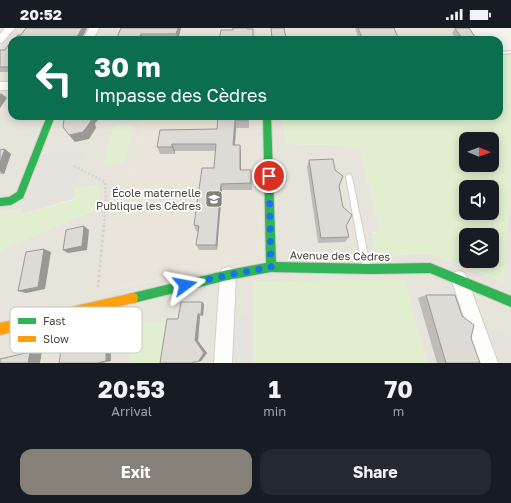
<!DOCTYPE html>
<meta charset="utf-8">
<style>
:root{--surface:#171b24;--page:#242831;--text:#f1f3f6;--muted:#9ea1a6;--accent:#868178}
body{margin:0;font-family:"Golos Text",sans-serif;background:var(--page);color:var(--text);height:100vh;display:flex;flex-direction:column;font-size:15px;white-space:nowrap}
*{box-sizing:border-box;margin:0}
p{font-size:13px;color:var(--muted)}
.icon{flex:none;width:22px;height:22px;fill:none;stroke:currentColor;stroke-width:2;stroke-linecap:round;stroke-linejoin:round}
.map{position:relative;height:335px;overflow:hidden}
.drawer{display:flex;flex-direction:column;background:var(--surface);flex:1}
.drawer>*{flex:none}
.top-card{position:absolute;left:8px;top:8px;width:495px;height:84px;border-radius:12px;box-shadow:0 2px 10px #0003;background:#0b6e4f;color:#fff;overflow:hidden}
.needle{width:26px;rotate:91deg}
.controls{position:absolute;left:459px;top:104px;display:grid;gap:8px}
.controls a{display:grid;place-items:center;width:40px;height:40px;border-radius:8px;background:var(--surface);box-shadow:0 2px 10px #0003;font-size:20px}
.pin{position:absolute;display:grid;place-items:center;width:34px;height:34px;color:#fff;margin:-17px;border:2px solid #fff;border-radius:50%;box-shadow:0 1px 4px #0007}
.me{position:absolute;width:44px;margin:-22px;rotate:77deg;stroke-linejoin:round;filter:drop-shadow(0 0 3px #0008)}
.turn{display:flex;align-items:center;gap:14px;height:84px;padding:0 20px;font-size:18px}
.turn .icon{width:52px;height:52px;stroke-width:2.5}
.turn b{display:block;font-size:28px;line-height:34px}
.eta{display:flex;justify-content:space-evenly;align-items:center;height:68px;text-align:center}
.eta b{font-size:24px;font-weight:700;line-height:28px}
.action{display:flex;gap:8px;margin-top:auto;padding:8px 20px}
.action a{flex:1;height:46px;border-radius:12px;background:var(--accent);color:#fff;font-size:16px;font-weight:700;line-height:46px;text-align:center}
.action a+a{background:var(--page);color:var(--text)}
.status{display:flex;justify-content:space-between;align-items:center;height:28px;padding:0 20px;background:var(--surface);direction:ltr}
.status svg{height:11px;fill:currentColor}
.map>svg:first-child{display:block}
</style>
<div class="status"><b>20:52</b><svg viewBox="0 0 49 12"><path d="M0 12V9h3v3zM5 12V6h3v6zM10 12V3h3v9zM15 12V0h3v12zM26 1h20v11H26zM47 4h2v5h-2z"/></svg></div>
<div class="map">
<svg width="511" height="335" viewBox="0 0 511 335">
<rect width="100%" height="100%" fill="#f4f2ee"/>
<path fill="#e7e4dc" d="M 0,0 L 467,0 L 474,12 L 12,12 L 12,88 L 145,88 L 121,166 L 111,178 L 103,264 L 263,228 L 257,88 L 283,88 L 286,116 L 333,117 L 336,118 L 360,120 L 381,204 L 372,204 L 377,227 L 429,226 L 503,253 L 511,152 L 511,335 L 426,335 L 405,253 L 253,253 L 253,335 L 165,335 L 134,295 L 129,335 L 0,335 L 0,222 L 100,180 L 97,157 L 74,162 L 74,171 L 0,184 Z"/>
<path fill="#eae5da" d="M 145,88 L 257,88 L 263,228 L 102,264 L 111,178 L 121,166 Z"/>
<path fill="#e1eecf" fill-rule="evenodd" d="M 499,22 L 511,22 L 511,152 L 504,253 L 429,226 L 377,227 L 371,205 L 381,204 L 360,120 L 336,118 L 333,117 L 286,116 L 283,88 L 499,88 ZM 466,111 L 492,111 L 492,137 L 466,137 ZM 466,159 L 492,159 L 492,185 L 466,185 ZM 466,207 L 492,207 L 492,233 L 466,233 Z
M 117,98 L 131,98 L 134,100 L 125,133 L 114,136 L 106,136 L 103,133 L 113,100 Z
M 97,157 L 100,163 L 100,180 L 0,222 L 0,184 L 21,180 L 21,186 L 74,172 L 74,162 Z
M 405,252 L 426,335 L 253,335 L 253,253 Z
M 171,293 L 165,335 L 129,335 L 134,295 Z"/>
<path fill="#e6e3df" d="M 86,120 L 74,162 L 74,171 L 21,186 L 21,180 L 41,128 Z
M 233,289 L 253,289 L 253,335 L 231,335 Z
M 484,295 L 511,309 L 511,335 L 499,335 Z"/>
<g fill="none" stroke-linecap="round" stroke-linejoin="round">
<defs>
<path id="lane" d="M 511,23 L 511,25 L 499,26 L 499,24 Z
M 349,146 L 351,147 L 352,149 L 370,237 L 369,240 L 366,241 L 363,240 L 362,237 L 346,149 L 347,147 Z"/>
<path id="street" d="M 5,0 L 15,0 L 3,14 L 0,15 L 0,6 Z
M 89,0 L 99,0 L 93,12 L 83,12 Z
M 0,54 L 12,54 L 12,62 L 0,62 Z
M 228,239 L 234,241 L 236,247 L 232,335 L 214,335 L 220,247 L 222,241 Z
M 459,243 L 465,245 L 498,335 L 480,335 L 451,251 L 453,245 Z"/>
<path id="fast" d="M 47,88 L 55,88 L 23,170 L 11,177 L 0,178 L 0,170 L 9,169 L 17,164 Z
M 263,88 L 271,88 L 276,234 L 372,236 L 430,235 L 511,268 L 511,279 L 430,245 L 372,246 L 271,244 L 228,252 L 133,275 L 129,274 L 128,270 L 129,266 L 133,265 L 228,242 L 266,235 Z"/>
<path id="slow" d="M 133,265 L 137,266 L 138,270 L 137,274 L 133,275 L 0,307 L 0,295 Z"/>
</defs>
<use href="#lane" stroke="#d2d0cb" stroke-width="2"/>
<use href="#street" stroke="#d2d0cb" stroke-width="2"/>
<use href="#fast" stroke="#d3cfc5" stroke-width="2"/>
<use href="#slow" stroke="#d3cfc5" stroke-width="2"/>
<path stroke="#d3d2cc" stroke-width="2" stroke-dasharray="1.5 1.5" stroke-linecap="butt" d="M 254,12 L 255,0"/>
<path stroke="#d3d2cc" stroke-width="2.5" stroke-dasharray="2 2" stroke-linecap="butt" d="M 74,138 L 105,154 L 106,172 L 104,196"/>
<path stroke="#d3d2cc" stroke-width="3" stroke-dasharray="2.5 2.5" stroke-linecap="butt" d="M 98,259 L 104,195"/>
<use href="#lane" fill="#fdfdfc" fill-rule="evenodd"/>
<use href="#street" fill="#fdfdfc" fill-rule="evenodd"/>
<use href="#fast" fill="#30b455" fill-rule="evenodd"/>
<use href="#slow" fill="#ff9f0a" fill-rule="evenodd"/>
</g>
<path fill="#bfbcb8" d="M 26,0 L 87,0 L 81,12 L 12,12 L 12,44 L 0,44 L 0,22 L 5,22 L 12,12 L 14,12 L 18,7 L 21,7 Z
M 121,0 L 181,0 L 178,12 L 116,12 Z
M 271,0 L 284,0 L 285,12 L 271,12 Z
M 355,0 L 358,0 L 399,12 L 359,12 Z
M 455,0 L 469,0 L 477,12 L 456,12 L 452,5 Z
M 20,88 L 38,88 L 36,90 L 21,90 Z
M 218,88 L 249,88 L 249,100 L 236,100 L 235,117 L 240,117 L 241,142 L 251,142 L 252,162 L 222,162 L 217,222 L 199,222 L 196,217 L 198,203 L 196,203 L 194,197 L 214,140 L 215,123 L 175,123 L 175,126 L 160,126 L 157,119 L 217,101 Z
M 0,122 L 11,126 L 4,146 L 0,146 Z
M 309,132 L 339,158 L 349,209 L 345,214 L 318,215 L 307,139 Z
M 426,267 L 462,288 L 480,335 L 437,335 L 418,270 Z
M 204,276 L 203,288 L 200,288 L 198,313 L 207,325 L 201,333 L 178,291 Z"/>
<path fill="#9b9996" d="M 82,0 L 87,0 L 81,12 L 75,12 Z
M 178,0 L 181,0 L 178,12 L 176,6 Z
M 141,6 L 143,12 L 138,12 Z
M 1,65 L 7,70 L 0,80 L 0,67 Z
M 90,88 L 102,88 L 95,95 L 96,100 L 89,111 L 75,114 L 69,107 Z
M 235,92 L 236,100 L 234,124 L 233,117 Z
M 172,116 L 175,123 L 175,126 L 172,119 Z
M 240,117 L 241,124 L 241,149 L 240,142 Z
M 5,121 L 11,126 L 4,146 L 0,143 L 0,134 Z
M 221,156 L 222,162 L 217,222 L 216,217 Z
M 84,198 L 89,202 L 87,222 L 68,225 L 63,222 Z
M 44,221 L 51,224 L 45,261 L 26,265 L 18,263 Z
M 202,274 L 204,276 L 203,288 L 201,286 Z
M 198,286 L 200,288 L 198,313 L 207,325 L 201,333 L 198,334 L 195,312 Z
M 87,309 L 93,309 L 93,317 L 87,317 Z
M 106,312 L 111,313 L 111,333 L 102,335 L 97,335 Z
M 30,324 L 42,324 L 40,335 L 28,335 Z"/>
<path fill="#dedbd6" stroke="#9b9996" d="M 26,0 L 82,0 L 75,12 L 12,12 L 12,39 L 0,39 L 0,22 L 5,22 L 12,12 L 14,12 L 18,7 L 21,7 Z
M 121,0 L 178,0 L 176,6 L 141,6 L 138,12 L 116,12 Z
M 233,0 L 247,0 L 247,1 L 253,1 L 253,12 L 219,12 L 221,2 L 233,2 Z
M 271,0 L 284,0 L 286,10 L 272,10 Z
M 358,0 L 394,0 L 399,12 L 363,12 Z
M 455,0 L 469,0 L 477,12 L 463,12 Z
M 69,88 L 90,88 L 91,93 L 83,104 L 69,107 L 63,99 L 64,91 Z
M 218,88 L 249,88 L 249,92 L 235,92 L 233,117 L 240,117 L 240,142 L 251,142 L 251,155 L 221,156 L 216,217 L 196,217 L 199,198 L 194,197 L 202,140 L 214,140 L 216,116 L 172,116 L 172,119 L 157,119 L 160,102 L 217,101 Z
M 5,121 L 0,134 L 0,122 Z
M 333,131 L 335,142 L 343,148 L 339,158 L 343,179 L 352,187 L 346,198 L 349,209 L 321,210 L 309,132 Z
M 84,198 L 82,218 L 63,222 L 66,202 Z
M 44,221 L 38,259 L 18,263 L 26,224 Z
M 426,267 L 455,267 L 462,288 L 474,297 L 471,310 L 480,335 L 446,335 Z
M 181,274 L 202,274 L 201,286 L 198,286 L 195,312 L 204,325 L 198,334 L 193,334 L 193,335 L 160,335 L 167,291 L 178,291 Z
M 87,309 L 87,317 L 106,312 L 106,333 L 97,335 L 59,335 L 62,315 Z
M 30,324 L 28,335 L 0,335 L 0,331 Z"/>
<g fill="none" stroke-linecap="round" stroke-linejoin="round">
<path stroke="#1a73e8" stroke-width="7" stroke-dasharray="0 12.6" d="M 185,257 L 228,247 L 271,239 L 269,148"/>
</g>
<defs>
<symbol id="school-square" viewBox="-11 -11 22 22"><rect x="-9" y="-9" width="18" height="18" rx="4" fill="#868178" stroke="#fff"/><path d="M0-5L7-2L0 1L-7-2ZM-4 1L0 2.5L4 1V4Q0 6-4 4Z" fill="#fff"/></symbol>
</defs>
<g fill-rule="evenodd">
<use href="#school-square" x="204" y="161" width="20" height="20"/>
</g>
<g text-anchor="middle" stroke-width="3.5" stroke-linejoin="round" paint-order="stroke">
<g font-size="11" fill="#4b4439" stroke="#fff" text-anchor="end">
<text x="201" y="169">École maternelle<tspan x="201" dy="13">Publique les Cèdres</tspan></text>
</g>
<g font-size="11" fill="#4b4439" stroke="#fff">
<text transform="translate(340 228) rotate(1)" y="4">Avenue des Cèdres</text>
</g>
</g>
<rect x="10" y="279" width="132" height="46" rx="6" fill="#fff" stroke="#c9c7c4" stroke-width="1"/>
<rect x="18" y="290" width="18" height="6" fill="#30b455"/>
<rect x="18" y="308" width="18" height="6" fill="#ff9f0a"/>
<g font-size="11" fill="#4b4439">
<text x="43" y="297">Fast</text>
<text x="43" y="315">Slow</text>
</g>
</svg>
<div class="controls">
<a><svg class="needle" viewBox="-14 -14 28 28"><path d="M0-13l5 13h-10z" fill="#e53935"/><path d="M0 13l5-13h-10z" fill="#9ea1a6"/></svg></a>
<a><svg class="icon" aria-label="sound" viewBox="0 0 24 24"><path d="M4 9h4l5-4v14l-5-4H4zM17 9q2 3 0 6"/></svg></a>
<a><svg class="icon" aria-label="layers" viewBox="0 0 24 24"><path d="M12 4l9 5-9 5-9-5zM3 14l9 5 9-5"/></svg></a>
</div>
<div class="pin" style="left:269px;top:148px;background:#d93025"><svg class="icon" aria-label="arrive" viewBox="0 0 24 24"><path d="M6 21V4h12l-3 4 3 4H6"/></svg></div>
<svg class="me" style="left:185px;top:257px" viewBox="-20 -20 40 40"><path d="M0-17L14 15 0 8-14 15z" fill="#1a73e8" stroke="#fff" stroke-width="4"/></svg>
<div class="top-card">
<div class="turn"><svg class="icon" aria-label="left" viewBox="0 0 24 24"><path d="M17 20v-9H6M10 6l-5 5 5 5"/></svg><div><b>30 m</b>Impasse des Cèdres</div></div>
</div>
</div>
<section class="drawer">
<div class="eta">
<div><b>20:53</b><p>Arrival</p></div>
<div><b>1</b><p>min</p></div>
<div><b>70</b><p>m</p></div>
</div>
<div class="action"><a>Exit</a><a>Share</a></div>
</section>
